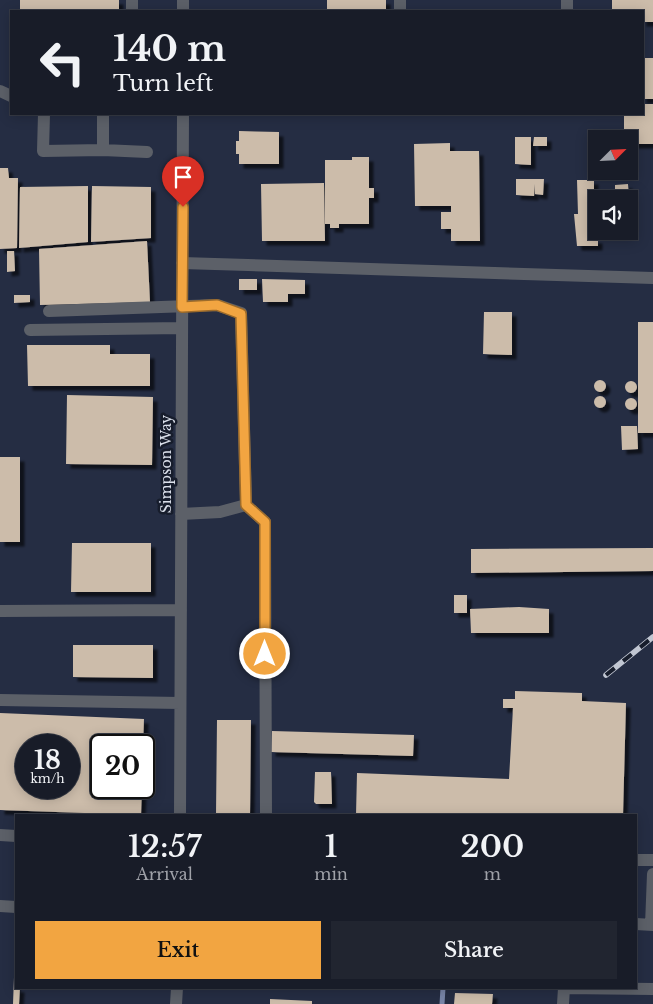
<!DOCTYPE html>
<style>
:root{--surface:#181c28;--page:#212530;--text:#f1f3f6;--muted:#9fa1a8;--line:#363a45;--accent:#f2a541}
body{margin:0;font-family:"Libre Baskerville",serif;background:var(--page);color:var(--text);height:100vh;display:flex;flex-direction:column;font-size:19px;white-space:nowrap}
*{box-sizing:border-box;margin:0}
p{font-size:16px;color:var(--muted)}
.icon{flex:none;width:28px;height:28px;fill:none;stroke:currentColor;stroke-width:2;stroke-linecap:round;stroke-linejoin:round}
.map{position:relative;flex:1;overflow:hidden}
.sheet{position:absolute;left:15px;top:814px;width:622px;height:175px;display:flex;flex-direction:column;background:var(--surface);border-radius:0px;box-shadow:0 2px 12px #0003,0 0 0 1px var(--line)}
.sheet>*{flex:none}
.hud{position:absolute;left:10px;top:10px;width:634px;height:105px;border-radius:0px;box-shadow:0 2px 12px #0003,0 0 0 1px var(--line);background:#181c28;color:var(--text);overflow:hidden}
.needle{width:32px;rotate:66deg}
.fabs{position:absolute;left:588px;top:130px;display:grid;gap:10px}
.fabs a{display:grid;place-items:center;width:50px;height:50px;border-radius:0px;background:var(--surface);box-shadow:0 2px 12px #0003,0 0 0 1px var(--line);font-size:25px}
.speed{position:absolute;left:15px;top:734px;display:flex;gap:10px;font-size:25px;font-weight:700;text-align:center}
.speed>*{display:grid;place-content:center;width:65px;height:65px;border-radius:50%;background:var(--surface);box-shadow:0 2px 12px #0003,0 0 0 1px var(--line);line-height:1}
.speed small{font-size:12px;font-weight:400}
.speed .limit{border:2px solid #111;border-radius:8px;background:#fff;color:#111}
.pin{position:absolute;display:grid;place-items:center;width:42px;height:42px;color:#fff;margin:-51px -21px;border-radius:50% 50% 50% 0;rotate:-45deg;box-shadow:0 0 5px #0007}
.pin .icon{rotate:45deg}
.me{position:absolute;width:55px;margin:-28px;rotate:0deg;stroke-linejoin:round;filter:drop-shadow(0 0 4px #0008)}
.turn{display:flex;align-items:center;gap:18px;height:105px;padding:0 20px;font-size:22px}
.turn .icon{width:65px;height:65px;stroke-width:2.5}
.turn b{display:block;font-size:35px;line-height:42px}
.eta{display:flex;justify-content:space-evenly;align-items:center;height:85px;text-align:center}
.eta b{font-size:30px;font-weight:600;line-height:35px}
.cta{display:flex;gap:10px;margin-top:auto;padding:10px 20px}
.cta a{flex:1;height:58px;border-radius:0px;background:var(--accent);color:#111;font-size:20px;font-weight:600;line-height:58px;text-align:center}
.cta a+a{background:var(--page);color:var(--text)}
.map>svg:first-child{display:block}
</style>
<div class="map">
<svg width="653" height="1004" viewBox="0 0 653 1004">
<defs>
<filter id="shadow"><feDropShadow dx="4.5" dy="4.5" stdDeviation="1" flood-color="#0009"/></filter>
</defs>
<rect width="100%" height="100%" fill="#202636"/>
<path fill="#252d43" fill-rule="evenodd" d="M 0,0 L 653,0 L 653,1004 L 0,1004 ZM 11,11 L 642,11 L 642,114 L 11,114 ZM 596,139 L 629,139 L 629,171 L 596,171 ZM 596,199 L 629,199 L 629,231 L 596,231 ZM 26,745 L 69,745 L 69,788 L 26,788 ZM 101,745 L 144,745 L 144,788 L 101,788 ZM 16,815 L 636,815 L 636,988 L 16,988 Z"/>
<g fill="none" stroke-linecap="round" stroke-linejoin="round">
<path stroke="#7885a8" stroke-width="5" d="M 442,1004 L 443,988"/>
</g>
<path fill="#ccbcaa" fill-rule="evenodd" filter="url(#shadow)" d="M 20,0 L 119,0 L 119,11 L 20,11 Z
M 327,0 L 386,0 L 386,11 L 327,11 Z
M 612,0 L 653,0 L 653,22 L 642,22 L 642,11 L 612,11 Z
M 642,58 L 653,58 L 653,99 L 642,99 Z
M 642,104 L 653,104 L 653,144 L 629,144 L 629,139 L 624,139 L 624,114 L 642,114 Z
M 239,131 L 279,132 L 279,164 L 239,164 L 239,154 L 236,154 L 236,141 L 239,141 Z
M 515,137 L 531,137 L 531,165 L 515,164 Z
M 534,137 L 547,137 L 547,146 L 533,146 Z
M 450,143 L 450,151 L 479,151 L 480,241 L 451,241 L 451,229 L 441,229 L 441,212 L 451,212 L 451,206 L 415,206 L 414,144 Z
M 352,157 L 369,157 L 369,188 L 374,188 L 374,198 L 369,198 L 369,224 L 339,224 L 339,228 L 330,228 L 330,224 L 325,224 L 325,160 L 352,160 Z
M 0,168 L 8,168 L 9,178 L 18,178 L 17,248 L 0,249 Z
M 516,179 L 544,179 L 543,195 L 535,194 L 535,184 L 534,196 L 516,195 Z
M 577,180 L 594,180 L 594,205 L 596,205 L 594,214 L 596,214 L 596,225 L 589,225 L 589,239 L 598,239 L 598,246 L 577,246 L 574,214 L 578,214 Z
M 324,183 L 325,241 L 262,241 L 261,184 Z
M 628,184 L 629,199 L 615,199 L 615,185 Z
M 88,186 L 88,242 L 19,248 L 20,187 Z
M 92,186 L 151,187 L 151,238 L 91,242 Z
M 147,241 L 150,302 L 40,305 L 39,249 Z
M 7,251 L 14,251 L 15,271 L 7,272 Z
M 239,279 L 257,279 L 257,290 L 239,290 Z
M 262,279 L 305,280 L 305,294 L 288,294 L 288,302 L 263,302 Z
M 14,295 L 30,295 L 30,302 L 14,303 Z
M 484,312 L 512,312 L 512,355 L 483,354 Z
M 638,322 L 653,322 L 653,433 L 638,433 Z
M 27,345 L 110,345 L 110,354 L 150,354 L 150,386 L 28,386 Z
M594 386a6 6 0 1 1 12 0a6 6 0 1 1-12 0Z
M625 387a6 6 0 1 1 12 0a6 6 0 1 1-12 0Z
M 67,395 L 153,397 L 152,465 L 66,464 Z
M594 402a6 6 0 1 1 12 0a6 6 0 1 1-12 0Z
M625 404a6 6 0 1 1 12 0a6 6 0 1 1-12 0Z
M 621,426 L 637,426 L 638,449 L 622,450 Z
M 0,457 L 20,457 L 20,542 L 0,542 Z
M 72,543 L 151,543 L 151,592 L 71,592 Z
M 653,548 L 653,571 L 471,573 L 471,549 Z
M 454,595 L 467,595 L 467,613 L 454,613 Z
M 519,607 L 549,609 L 549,633 L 471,633 L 470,609 Z
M 73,645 L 153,645 L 153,678 L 73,677 Z
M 515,691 L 582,693 L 582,701 L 626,703 L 623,815 L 356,815 L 357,773 L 509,779 L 513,708 L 503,708 L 503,699 L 515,699 Z
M 0,713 L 144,719 L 143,745 L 101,745 L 101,788 L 142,788 L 141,815 L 0,810 ZM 26,745 L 69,745 L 69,788 L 26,788 Z
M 217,720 L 251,720 L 250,815 L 216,815 Z
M 272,731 L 414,735 L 413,756 L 271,752 Z
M 315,772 L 331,772 L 332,804 L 316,804 L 314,802 Z
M 15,951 L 16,988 L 20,988 L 19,1004 L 13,1004 Z
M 455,993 L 493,994 L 492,1004 L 454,1004 Z
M 270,999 L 312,1001 L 312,1004 L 270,1004 Z"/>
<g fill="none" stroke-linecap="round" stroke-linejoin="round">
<path stroke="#5c6068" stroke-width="12" d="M 132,0 L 132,11
M 183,0 L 183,11
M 400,11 L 400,0
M 567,11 L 567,0
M 0,91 L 11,96
M 44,114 L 43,151 L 103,150
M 103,114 L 103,150 L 147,152
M 182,263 L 653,278
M 49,311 L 217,305 L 241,313 L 246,505 L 220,512 L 181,514
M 30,330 L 182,328
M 246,505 L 265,522 L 266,815
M 0,611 L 181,610
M 0,700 L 180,703
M 180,815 L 183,114
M 0,835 L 16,836
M 636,860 L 653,860
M 0,906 L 16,907
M 636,924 L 653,925
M 651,925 L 653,874
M 564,988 L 653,989
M 176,1004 L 177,988
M 563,1004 L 564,988"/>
<defs>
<path id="rail" d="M 606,675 L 653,637"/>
</defs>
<use href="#rail" stroke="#c1c6d2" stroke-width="5.5"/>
<use href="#rail" stroke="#171d2c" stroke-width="4" stroke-dasharray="11" stroke-linecap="butt"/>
</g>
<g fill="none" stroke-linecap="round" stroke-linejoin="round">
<defs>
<path id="route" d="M 183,207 L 182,307 L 217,305 L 241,314 L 246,505 L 265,522 L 265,654"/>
</defs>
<use href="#route" stroke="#9d6b2a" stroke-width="12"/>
<use href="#route" stroke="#f2a541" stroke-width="9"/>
</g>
<g text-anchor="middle" stroke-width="5" stroke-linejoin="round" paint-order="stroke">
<g font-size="14" fill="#dbe0eb" stroke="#171d2c">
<text transform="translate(166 464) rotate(-90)" y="5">Simpson Way</text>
</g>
</g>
</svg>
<div class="fabs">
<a><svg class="needle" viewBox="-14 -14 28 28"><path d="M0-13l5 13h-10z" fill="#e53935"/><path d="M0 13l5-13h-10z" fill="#9fa1a8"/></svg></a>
<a><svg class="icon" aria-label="sound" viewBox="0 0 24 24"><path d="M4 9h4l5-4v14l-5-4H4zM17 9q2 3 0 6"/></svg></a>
</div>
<div class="speed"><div>18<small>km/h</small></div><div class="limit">20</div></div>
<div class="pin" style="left:183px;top:207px;background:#d93025"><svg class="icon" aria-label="arrive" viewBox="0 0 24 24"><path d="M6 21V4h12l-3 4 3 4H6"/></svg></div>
<svg class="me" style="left:265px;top:654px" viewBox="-20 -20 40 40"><circle r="17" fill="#f2a541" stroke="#fff" stroke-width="3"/><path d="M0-11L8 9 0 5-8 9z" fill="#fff"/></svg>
<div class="hud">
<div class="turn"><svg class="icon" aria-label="left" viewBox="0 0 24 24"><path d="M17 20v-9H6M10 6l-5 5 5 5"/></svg><div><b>140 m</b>Turn left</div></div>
</div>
<section class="sheet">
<div class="eta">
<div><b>12:57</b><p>Arrival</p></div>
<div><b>1</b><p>min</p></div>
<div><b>200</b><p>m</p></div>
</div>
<div class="cta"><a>Exit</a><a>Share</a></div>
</section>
</div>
